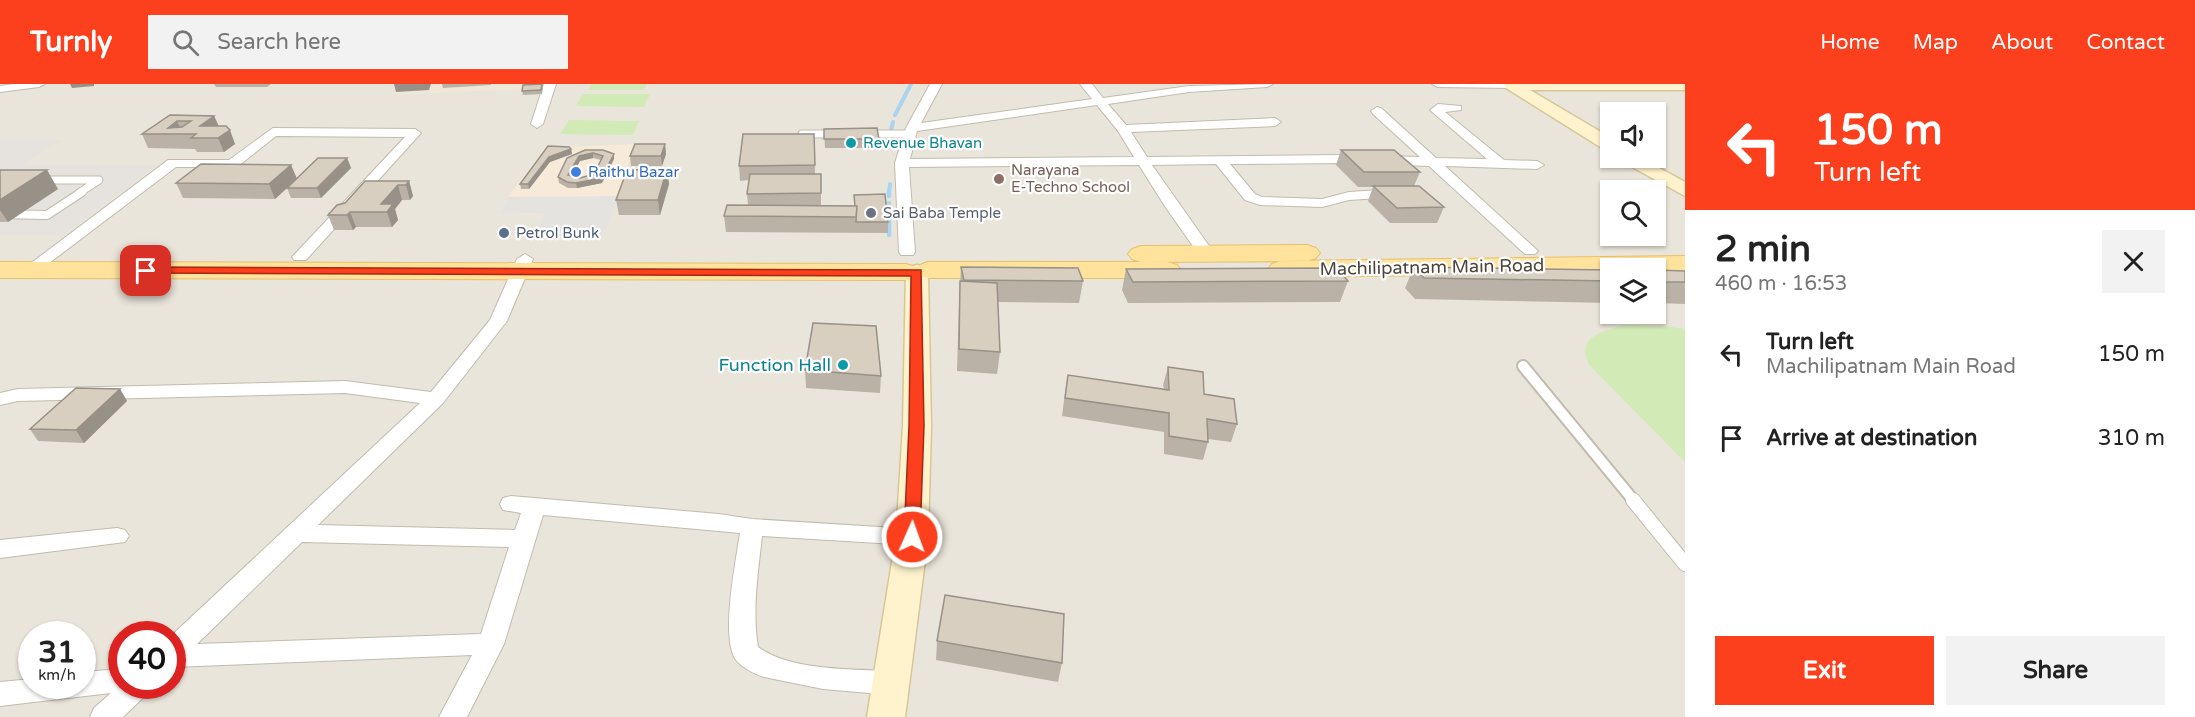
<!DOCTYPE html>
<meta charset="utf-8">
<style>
:root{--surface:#fff;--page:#f2f2f2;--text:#222;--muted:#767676;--accent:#fc3f1d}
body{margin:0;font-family:"Varela Round",sans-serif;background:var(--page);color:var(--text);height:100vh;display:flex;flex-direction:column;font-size:22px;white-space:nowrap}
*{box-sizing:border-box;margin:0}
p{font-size:20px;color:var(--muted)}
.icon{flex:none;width:33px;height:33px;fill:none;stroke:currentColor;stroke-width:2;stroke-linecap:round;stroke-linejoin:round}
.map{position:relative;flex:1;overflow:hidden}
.drawer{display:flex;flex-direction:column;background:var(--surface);width:510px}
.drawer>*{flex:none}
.hud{background:#fc3f1d;color:#fff;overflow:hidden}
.buttons{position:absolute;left:1600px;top:18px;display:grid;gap:12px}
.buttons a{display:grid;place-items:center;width:66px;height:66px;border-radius:0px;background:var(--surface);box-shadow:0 2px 4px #0004;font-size:30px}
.speed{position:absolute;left:18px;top:537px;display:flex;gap:12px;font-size:30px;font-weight:700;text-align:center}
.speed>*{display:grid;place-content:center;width:78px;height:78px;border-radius:50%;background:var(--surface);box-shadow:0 2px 4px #0004;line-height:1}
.speed small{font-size:15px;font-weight:400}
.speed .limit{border:9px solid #d22;background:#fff;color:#111}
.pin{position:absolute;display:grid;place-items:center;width:51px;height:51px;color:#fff;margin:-26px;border-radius:12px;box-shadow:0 3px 9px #0006}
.me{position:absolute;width:66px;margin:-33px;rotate:2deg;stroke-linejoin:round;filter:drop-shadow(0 0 4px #0008)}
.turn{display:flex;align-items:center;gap:21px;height:126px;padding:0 30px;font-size:27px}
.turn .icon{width:78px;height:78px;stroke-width:2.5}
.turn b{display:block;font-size:42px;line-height:51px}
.round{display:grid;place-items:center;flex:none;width:63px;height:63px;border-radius:0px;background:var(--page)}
.head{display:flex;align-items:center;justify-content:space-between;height:102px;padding:0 30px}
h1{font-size:36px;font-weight:700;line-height:45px}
.action{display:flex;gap:12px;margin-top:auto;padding:12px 30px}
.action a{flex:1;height:69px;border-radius:0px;background:var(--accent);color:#fff;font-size:24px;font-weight:700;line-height:69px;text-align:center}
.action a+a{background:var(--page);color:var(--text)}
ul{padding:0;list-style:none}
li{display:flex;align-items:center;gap:18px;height:84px;padding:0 30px}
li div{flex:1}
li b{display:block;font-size:22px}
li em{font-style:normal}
header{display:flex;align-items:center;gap:36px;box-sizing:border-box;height:84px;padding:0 30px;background:var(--accent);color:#fff}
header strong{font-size:28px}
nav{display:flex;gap:33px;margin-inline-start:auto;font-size:21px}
.search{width:420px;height:54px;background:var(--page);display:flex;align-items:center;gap:15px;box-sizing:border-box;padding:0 21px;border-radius:0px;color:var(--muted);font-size:22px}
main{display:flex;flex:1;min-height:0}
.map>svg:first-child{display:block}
</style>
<header>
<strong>Turnly</strong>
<div class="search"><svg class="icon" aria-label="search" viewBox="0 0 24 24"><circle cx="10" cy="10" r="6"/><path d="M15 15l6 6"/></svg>Search here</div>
<nav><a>Home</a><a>Map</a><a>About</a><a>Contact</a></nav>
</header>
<main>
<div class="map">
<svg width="1685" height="633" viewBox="0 0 1685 633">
<rect width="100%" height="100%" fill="#f6f3ec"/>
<path fill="#eae5da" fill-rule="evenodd" d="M 0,0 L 1685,0 L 1685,633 L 0,633 ZM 1611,28 L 1656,28 L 1656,74 L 1611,74 ZM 1611,106 L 1656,106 L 1656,152 L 1611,152 ZM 1611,184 L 1656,184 L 1656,230 L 1611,230 ZM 32,550 L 82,550 L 82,602 L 32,602 ZM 122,550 L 172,550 L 172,602 L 122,602 Z"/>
<path fill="#f7ead8" d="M 635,60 L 605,150 L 535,152 L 544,129 L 499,130 L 508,113 L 545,64 Z"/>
<path fill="#e6e2dd" d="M 0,56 L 62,56 L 21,81 L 158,81 L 63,151 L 0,151 Z"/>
<path fill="#efe8d6" d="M 398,0 L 546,0 L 545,4 L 394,11 Z"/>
<path fill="#d2eab5" d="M 592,0 L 647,0 L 644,6 L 588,6 Z
M 583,10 L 650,10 L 644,23 L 576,22 Z
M 569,36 L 639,37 L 633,51 L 560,50 Z
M 1623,241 L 1663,242 L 1685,245 L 1685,378 L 1589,281 C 1576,253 1601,248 1623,241 Z"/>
<path fill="#e5e3e0" d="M 618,112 L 605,150 L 535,152 L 544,129 L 499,130 L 508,113 Z"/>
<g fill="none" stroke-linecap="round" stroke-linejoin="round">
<path stroke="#a9d4f2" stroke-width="4" d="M 895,31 L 911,0
M 891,46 L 893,38
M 889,109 L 890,100"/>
<path stroke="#a9d4f2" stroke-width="4.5" d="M 889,112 L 889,108
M 889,119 L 889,151"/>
<defs>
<path id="lane-far3" d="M 802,50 L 838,50
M 865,50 L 910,50
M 39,96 L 99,96 L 79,109"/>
<path id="lane-far2" d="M 0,130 L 47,131 L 82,108"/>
<path id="lane-far1" d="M 1523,282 L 1634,417"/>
<path id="lane" d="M 1633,416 L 1685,480"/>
<path id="street" d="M 13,0 L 45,0 L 39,3 L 0,8 L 0,2 Z
M 544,0 L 556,0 L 543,40 L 537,44 L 531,40 Z
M 930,0 L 942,0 L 921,39 L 1092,15 L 1080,0 L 1092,0 L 1103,14 L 1189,2 L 1273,0 L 1267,3 L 1189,8 L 1108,20 L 1126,41 L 1275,34 L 1281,38 L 1275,42 L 1131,48 L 1147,73 L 1344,71 L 1420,73 L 1373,30 L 1371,27 L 1377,23 L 1381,24 L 1436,74 L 1487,75 L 1430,26 L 1438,20 L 1461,22 L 1461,26 L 1445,28 L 1504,76 L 1537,77 L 1544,81 L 1537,85 L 1445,82 L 1538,167 L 1535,170 L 1525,170 L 1429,82 L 1344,79 L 1230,80 L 1255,110 L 1262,113 L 1322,115 L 1349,108 L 1394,105 L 1401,109 L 1394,113 L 1349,116 L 1322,123 L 1260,121 L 1245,116 L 1216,80 L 1152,81 L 1214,169 L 1206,174 L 1200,172 L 1166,124 L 1139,81 L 909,83 L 915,168 L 913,171 L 901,171 L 899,168 L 895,79 L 906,44 ZM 1097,21 L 1118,47 L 1134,73 L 910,75 L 917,47 Z
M 1432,0 L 1516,0 L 1517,1 L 1511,4 L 1438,3 Z
M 273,44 L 415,45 L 421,49 L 306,176 L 294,176 L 292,173 L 405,53 L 276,52 L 237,83 L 176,83 L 36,189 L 24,189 L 22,186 L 168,76 L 229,76 Z
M 525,170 L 533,175 L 507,237 L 443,319 L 318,441 L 515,446 L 521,429 L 503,426 L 500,420 L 503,414 L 511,412 L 719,430 L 752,435 L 912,445 L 920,447 L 924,453 L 920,459 L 912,461 L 762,452 C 758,489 752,526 758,563 C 791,587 852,585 892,587 L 902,591 L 905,599 L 902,607 L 892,611 L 823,605 L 764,593 C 755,590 742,584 736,576 C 720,555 736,476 740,449 L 543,431 L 504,560 L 467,633 L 439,633 L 472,571 L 172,583 L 172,551 L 420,319 L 345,309 L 18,317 L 0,321 L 0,309 L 18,305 L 345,297 L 431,308 L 490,236 L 517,175 ZM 302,458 L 509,463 L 481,550 L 197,560 Z
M 117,444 L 125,446 L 129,452 L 125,458 L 0,474 L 0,456 Z
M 122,585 L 122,602 L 151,602 L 147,610 L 123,633 L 90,633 L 94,624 L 111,609 L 0,622 L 0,598 L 32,595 L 32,602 L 82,602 L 82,588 Z"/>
<path id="secondary" d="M 1504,0 L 1685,0 L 1685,6 L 1530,6 L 1611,54 L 1611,67 L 1605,66 L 1506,4 Z
M 1620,74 L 1641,74 L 1685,98 L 1685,112 L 1623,78 Z
M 917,181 L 925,183 L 928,188 L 931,342 L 928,453 L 905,633 L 867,633 L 896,453 L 903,342 L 906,188 L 909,183 Z"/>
<path id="primary" d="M 1307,161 L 1316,164 L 1320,169 L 1316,174 L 1307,177 L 1141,178 L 1132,175 L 1128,170 L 1132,165 L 1141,162 Z
M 1685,172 L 1685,188 L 1656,188 L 1656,184 L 1611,184 L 1611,189 L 1281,193 L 1272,190 L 1268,185 L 1272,180 L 1281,177 Z
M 0,178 L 906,180 L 916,183 L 927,178 L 1168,178 L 1177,181 L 1181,186 L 1177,191 L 1168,194 L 927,194 L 917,191 L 915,194 L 906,196 L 0,194 Z"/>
</defs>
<use href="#lane-far3" stroke="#c2bbae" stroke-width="9"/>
<use href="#lane-far2" stroke="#c2bbae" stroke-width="10"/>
<use href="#lane-far1" stroke="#c2bbae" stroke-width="14"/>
<use href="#lane" stroke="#c2bbae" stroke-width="16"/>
<use href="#street" stroke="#c2bbae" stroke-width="2"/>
<use href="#secondary" stroke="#d6c79b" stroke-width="3"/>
<use href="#primary" stroke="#e6c16a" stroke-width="2"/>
<use href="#lane-far3" stroke="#fff" stroke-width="7"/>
<use href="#lane-far2" stroke="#fff" stroke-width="8"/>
<use href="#lane-far1" stroke="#fff" stroke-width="10"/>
<use href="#lane" stroke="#fff" stroke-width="14"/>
<use href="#street" fill="#fff" fill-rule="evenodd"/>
<use href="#secondary" fill="#fff3cd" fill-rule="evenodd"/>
<use href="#primary" fill="#ffe39c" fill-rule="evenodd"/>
</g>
<path fill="#bab2a6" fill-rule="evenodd" d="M 214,0 L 271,0 L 267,3 L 216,3 Z
M 442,0 L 491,0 L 491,1 L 443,4 Z
M 542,0 L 543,4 L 542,10 L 523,11 L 522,7 Z
M 170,31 L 214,32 L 219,42 L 235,60 L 224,68 L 197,68 L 195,65 L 148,64 L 142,50 Z
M 824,45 L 879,55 L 878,64 L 825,64 Z
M 814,50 L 815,90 L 821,90 L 821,121 L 854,122 L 854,111 L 888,138 L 888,149 L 726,148 L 724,132 L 748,121 L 747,110 L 749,96 L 740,97 L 739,82 Z
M 665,60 L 666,70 L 662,82 L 631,82 L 630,72 Z
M 548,62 L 571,65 L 572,70 L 550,78 L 529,105 L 521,105 L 520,100 Z
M 585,66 L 614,70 L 614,75 L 602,99 L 577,104 L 568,104 L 559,99 L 558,93 ZM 593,74 L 601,76 L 594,90 L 580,94 L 571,92 L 580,77 Z
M 1341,66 L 1420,88 L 1414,102 L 1444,123 L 1437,139 L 1390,139 L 1368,117 L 1373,103 L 1358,103 L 1336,81 Z
M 347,74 L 351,84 L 321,114 L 291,114 L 287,104 L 275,115 L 183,114 L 176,99 L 291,81 L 297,95 Z
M 667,85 L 669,100 L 660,131 L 619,131 L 616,116 Z
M 0,86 L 58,105 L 8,138 L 0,138 Z
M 409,97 L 413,112 L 410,116 L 402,116 L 395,125 L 398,136 L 392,143 L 356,143 L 353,146 L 334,146 L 328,131 L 337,121 Z
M 961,183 L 1083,197 L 1079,219 L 998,218 L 1000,268 L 997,290 L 957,287 L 959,219 Z
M 1414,183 L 1611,186 L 1611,219 L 1415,215 L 1405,204 Z
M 1126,185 L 1348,197 L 1340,218 L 1128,219 L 1122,206 Z
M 1656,186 L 1685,187 L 1685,220 L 1656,219 Z
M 1168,283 L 1204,310 L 1237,340 L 1231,358 L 1208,355 L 1208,358 L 1203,376 L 1164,370 L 1164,348 L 1062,332 L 1065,309 L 1068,291 L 1164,305 L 1163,301 Z
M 805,286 L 881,292 L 880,309 L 806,304 Z
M 120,305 L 127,317 L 84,359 L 38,357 L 30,345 Z
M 937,557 L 1062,579 L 1058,598 L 936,576 Z"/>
<path fill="#979187" d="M 70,0 L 94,0 L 94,2 L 72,4 Z
M 394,0 L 431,0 L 429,6 L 396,8 Z
M 214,32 L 220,45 L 200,42 Z
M 177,37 L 183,50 L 168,44 Z
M 230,46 L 235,60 L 224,68 L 218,54 Z
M 665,60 L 666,70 L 662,82 L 661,72 Z
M 571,65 L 572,70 L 550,78 L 529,105 L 528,100 L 549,73 Z
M 593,69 L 593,74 L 580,77 L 569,96 L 568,91 L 579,72 Z
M 614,70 L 614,75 L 602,99 L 577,104 L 576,99 L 601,94 Z
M 347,74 L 351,84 L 321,114 L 317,104 Z
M 291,81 L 297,95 L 275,115 L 269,100 Z
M 667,85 L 669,100 L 660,131 L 658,116 Z
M 47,86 L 58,105 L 8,138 L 0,126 L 0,116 Z
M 409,97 L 413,112 L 410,116 L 406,101 Z
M 398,101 L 402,116 L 395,125 L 398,136 L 392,143 L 387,128 L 381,120 Z
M 350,128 L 356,143 L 353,146 L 347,131 Z
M 120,305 L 127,317 L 84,359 L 76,346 Z"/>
<path fill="#d8cfc1" stroke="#979187" stroke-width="1.5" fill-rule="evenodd" d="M 542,0 L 541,6 L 522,7 L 523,1 Z
M 170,31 L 214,32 L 200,42 L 226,42 L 230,46 L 218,54 L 191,54 L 196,50 L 142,50 ZM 177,37 L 191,37 L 182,43 L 168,44 Z
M 877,44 L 879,55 L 824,55 L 824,45 Z
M 743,50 L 814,50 L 815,81 L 739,82 Z
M 635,60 L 665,60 L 661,72 L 630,72 Z
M 548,62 L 569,63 L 571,65 L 549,73 L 528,100 L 520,100 Z
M 585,66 L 603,66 L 614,70 L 601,94 L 576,99 L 567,98 L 558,93 L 567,74 ZM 593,69 L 603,72 L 594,90 L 580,94 L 568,91 L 579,72 Z
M 1341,66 L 1394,66 L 1420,88 L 1364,88 Z
M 318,74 L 347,74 L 317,104 L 287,104 Z
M 201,80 L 291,81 L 269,100 L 176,99 Z
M 667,85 L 658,116 L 616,116 L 627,86 Z
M 0,86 L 47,86 L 0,116 Z
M 750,90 L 821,90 L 821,109 L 747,110 Z
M 365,97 L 409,97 L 406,101 L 398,101 L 381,120 L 393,120 L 387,128 L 350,128 L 347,131 L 328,131 L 337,121 L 345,119 Z
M 1373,102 L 1419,102 L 1444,123 L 1397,124 Z
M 885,110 L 888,138 L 856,138 L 857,122 L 855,122 L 854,111 Z
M 727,121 L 857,122 L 856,133 L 724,132 Z
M 961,183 L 1078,184 L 1083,197 L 964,196 Z
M 1414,183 L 1611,186 L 1611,197 L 1424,194 Z
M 1337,184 L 1348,197 L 1133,198 L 1126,185 Z
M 1656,186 L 1685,187 L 1685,198 L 1656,198 Z
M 960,197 L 997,199 L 1000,268 L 959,265 Z
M 813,239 L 876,242 L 881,292 L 805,286 Z
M 1168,283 L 1203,288 L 1204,310 L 1234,315 L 1237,340 L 1207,335 L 1208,358 L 1169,352 L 1169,329 L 1065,314 L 1068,291 L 1169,306 Z
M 76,304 L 120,305 L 76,346 L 30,345 Z
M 945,511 L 1064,530 L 1062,579 L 937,557 Z"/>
<path fill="#fc3f1d" stroke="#a42913" stroke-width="1.5" d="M 146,183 L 921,186 L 924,342 L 920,453 L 918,458 L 906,458 L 904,453 L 909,342 L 911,192 L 142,189 L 140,187 Z"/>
<g fill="#0f9aa8" stroke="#fff" stroke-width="2">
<circle cx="851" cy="59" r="6"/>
<circle cx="843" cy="281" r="6"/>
</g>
<circle fill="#3f7fe0" stroke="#fff" stroke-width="2" cx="576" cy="88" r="6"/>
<circle fill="#8d6e63" stroke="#fff" stroke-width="2" cx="999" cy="95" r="6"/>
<circle fill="#6b7280" stroke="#fff" stroke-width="2" cx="871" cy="129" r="6"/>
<circle fill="#5c6f8a" stroke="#fff" stroke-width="2" cx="504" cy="149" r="6"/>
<g text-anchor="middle" stroke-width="4.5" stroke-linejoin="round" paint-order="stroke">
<g font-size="15" fill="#0d838f" stroke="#fff" text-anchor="start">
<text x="863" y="64">Revenue Bhavan</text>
</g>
<g font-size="15" fill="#785e54" stroke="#fff" text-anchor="start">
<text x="1011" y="91">Narayana<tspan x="1011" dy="17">E-Techno School</tspan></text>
</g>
<g font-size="15" fill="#366cbe" stroke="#fff" text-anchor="start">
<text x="588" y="93">Raithu Bazar</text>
</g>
<g font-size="15" fill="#5b616d" stroke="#fff" text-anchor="start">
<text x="883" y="134">Sai Baba Temple</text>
</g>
<g font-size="15" fill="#4e5e75" stroke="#fff" text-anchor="start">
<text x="516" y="154">Petrol Bunk</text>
</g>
<g font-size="18" fill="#4b4439" stroke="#fff">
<text transform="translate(1432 183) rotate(-1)" y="6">Machilipatnam Main Road</text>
</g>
<g font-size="18" fill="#0d838f" stroke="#fff" text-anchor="end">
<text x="831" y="287">Function Hall</text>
</g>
</g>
</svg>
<div class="buttons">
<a><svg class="icon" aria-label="sound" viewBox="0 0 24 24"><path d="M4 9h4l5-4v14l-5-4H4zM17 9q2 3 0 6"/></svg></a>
<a><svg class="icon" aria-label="search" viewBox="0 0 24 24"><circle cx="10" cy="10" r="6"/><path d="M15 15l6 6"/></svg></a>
<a><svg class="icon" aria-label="layers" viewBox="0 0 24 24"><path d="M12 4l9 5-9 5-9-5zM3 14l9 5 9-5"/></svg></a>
</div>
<div class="speed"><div>31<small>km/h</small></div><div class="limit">40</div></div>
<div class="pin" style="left:146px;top:187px;background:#d93025"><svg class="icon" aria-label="arrive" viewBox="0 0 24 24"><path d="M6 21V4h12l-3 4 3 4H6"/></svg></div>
<svg class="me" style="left:912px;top:453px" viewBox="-20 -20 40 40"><circle r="17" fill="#fc3f1d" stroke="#fff" stroke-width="3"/><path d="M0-11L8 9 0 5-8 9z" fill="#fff"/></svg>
</div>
<section class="drawer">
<div class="hud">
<div class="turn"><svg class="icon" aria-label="left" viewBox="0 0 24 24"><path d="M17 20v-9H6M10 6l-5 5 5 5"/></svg><div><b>150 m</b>Turn left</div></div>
</div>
<div class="head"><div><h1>2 min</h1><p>460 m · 16:53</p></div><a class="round"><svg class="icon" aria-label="close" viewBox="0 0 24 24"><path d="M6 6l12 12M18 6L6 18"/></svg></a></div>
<ul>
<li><svg class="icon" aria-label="left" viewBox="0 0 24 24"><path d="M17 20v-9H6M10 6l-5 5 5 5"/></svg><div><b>Turn left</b><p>Machilipatnam Main Road</p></div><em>150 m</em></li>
<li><svg class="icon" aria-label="arrive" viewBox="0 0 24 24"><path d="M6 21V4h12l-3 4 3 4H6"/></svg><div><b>Arrive at destination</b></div><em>310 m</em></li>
</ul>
<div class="action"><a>Exit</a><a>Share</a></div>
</section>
</main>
